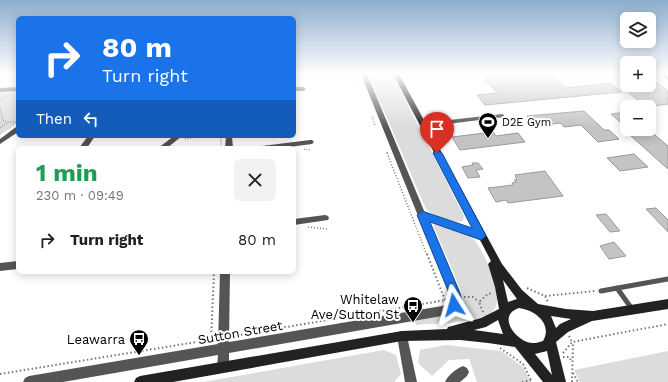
<!DOCTYPE html>
<meta charset="utf-8">
<style>
:root{--surface:#fff;--page:#f2f2f2;--text:#202124;--muted:#757577}
body{margin:0;font-family:"Work Sans",sans-serif;background:var(--page);color:var(--text);height:100vh;display:flex;flex-direction:column;font-size:15px;white-space:nowrap}
*{box-sizing:border-box;margin:0}
p{font-size:13px;color:var(--muted)}
.icon{flex:none;width:22px;height:22px;fill:none;stroke:currentColor;stroke-width:2;stroke-linecap:round;stroke-linejoin:round}
.map{position:relative;flex:1;overflow:hidden}
.side{position:absolute;left:16px;top:146px;width:280px;height:128px;display:flex;flex-direction:column;background:var(--surface);border-radius:6px;box-shadow:0 2px 10px #0003}
.side>*{flex:none}
.hud{position:absolute;left:16px;top:16px;width:280px;height:122px;border-radius:6px;box-shadow:0 2px 10px #0003;background:#1a73e8;color:#fff;overflow:hidden}
.buttons{position:absolute;left:620px;top:12px;display:grid;gap:8px}
.buttons a{display:grid;place-items:center;width:36px;height:36px;border-radius:6px;background:var(--surface);box-shadow:0 2px 10px #0003;font-size:20px}
.pin{position:absolute;display:grid;place-items:center;width:34px;height:34px;color:#fff;margin:-41px -17px;border-radius:50% 50% 50% 0;rotate:-45deg;box-shadow:0 0 4px #0007}
.pin .icon{rotate:45deg}
.me{position:absolute;width:44px;margin:-22px;rotate:352deg;stroke-linejoin:round;filter:drop-shadow(0 0 3px #0008)}
.turn{display:flex;align-items:center;gap:14px;height:84px;padding:0 20px;font-size:18px}
.turn .icon{width:52px;height:52px;stroke-width:2.5}
.turn b{display:block;font-size:28px;line-height:34px}
.then{display:flex;align-items:center;height:38px;padding:0 20px;background:#0003;gap:8px;font-size:15px}
.round{display:grid;place-items:center;flex:none;width:42px;height:42px;border-radius:6px;background:var(--page)}
.overview{display:flex;align-items:center;justify-content:space-between;height:68px;padding:0 20px}
h1{font-size:24px;font-weight:700;line-height:30px;color:#1e9e55}
ul{padding:0;list-style:none}
li{display:flex;align-items:center;gap:12px;height:52px;padding:0 20px}
li div{flex:1}
li b{display:block;font-size:15px}
li em{font-style:normal}
.map>svg:first-child{display:block}
</style>
<div class="map">
<svg width="668" height="382" viewBox="0 0 668 382">
<rect width="100%" height="100%" fill="#fff"/>
<path fill="#dcdcdc" d="M 368,74 L 392,74 L 464,216 L 463,221 C 454,224 433,216 426,209 Z
M 18,92 L 18,123 L 0,135 L 0,93 Z
M 436,224 C 448,228 463,231 473,239 C 484,249 506,300 493,311 C 478,324 436,323 416,325 L 415,321 L 458,312 L 463,304 L 462,293 L 433,225 Z
M 446,345 L 501,351 L 523,367 L 531,382 L 477,382 L 469,359 L 449,360 L 432,376 L 418,363 L 420,350 Z
M 384,350 L 396,355 L 401,374 L 394,382 L 203,382 Z
M 668,351 L 668,382 L 580,382 L 574,370 Z"/>
<path fill="#c4c4c4" stroke="#999" d="M 481,74 L 552,74 L 566,88 L 610,83 L 622,92 L 485,105 L 477,95 L 497,93 L 488,82 L 485,82 L 485,79 Z
M 649,77 L 668,91 L 668,104 L 646,107 L 623,88 L 649,86 Z
M 584,111 L 604,130 L 609,130 L 619,139 L 598,142 L 581,125 L 564,127 L 561,123 L 536,126 L 527,116 Z
M 627,112 L 627,128 L 611,114 Z
M 649,130 L 668,146 L 668,169 L 631,136 L 649,134 Z
M 493,132 L 496,136 L 518,133 L 525,142 L 460,150 L 452,137 Z
M 634,154 L 648,167 L 620,171 L 607,158 Z
M 472,163 L 478,163 L 483,169 L 476,170 L 480,177 L 468,178 L 462,167 L 473,165 Z
M 545,171 L 563,196 L 508,203 L 506,200 L 496,202 L 488,188 L 513,185 L 512,183 L 516,182 L 514,180 L 517,180 L 515,175 Z
M 656,208 L 668,220 L 668,232 L 646,209 Z
M 606,214 L 620,231 L 610,232 L 596,215 Z
M 614,242 L 626,256 L 609,259 L 600,246 Z"/>
<g fill="none" stroke-linecap="round" stroke-linejoin="round">
<path stroke="#777" stroke-width="1" stroke-dasharray="1 1.5" stroke-linecap="butt" d="M 357,78 L 360,84
M 0,101 L 8,95
M 0,108 L 3,120 L 7,122 L 18,122
M 372,117 L 375,125
M 0,128 L 8,122
M 221,136 L 221,148
M 185,139 L 201,136
M 304,149 L 311,150
M 387,152 L 388,154"/>
<path stroke="#777" stroke-width="1.5" stroke-dasharray="1 2" stroke-linecap="butt" d="M 387,153 L 427,255
M 308,227 L 328,229"/>
<path stroke="#777" stroke-width="2" stroke-dasharray="1.5 2.5" stroke-linecap="butt" d="M 427,254 L 445,300
M 527,288 L 545,296 L 548,302
M 545,296 L 595,291
M 464,297 L 473,297 L 479,302
M 483,312 L 479,302 L 488,294 L 493,293
M 233,336 L 446,300
M 569,336 L 572,342
M 211,340 L 214,272
M 500,348 L 523,364 L 532,382
M 563,353 L 572,342 L 668,324
M 563,357 L 569,357 L 572,362
M 573,373 L 578,382
M 0,374 L 215,339
M 522,382 L 531,380
M 572,382 L 573,342"/>
<path stroke="#555" stroke-width="5" d="M 617,288 L 632,309
M 601,291 L 668,279"/>
<path fill="#555" fill-rule="evenodd" d="M 361,74 L 367,74 L 425,213 L 484,233 L 485,236 L 484,239 L 481,240 L 429,221 L 459,293 L 461,300 L 457,310 L 442,316 L 229,353 L 229,367 L 227,371 L 223,373 L 219,371 L 217,367 L 218,355 L 63,382 L 23,382 L 25,378 L 29,376 L 218,344 L 220,272 L 230,272 L 229,342 L 442,306 L 449,303 L 451,300 L 449,293 Z
M 660,74 L 667,74 L 668,81 Z
M 18,87 L 18,91 L 0,92 L 0,88 Z
M 294,87 L 303,87 L 306,89 L 303,91 L 294,91 Z
M 502,114 L 504,115 L 504,117 L 423,127 L 420,125 L 423,123 Z
M 16,127 L 18,127 L 18,132 L 0,144 L 0,139 Z
M 88,136 L 95,136 L 87,148 L 79,148 Z
M 174,136 L 182,136 L 167,148 L 158,148 Z
M 226,136 L 232,136 L 233,148 L 225,148 Z
M 310,140 L 312,140 L 314,142 L 312,144 L 281,148 L 258,148 L 262,146 Z
M 325,215 L 328,216 L 329,218 L 328,220 L 294,225 L 294,219 Z
M 18,261 L 18,269 L 0,271 L 0,263 Z
M 402,331 L 406,332 L 407,336 L 417,382 L 405,382 L 397,336 L 398,332 Z
M 463,366 L 467,368 L 469,372 L 467,376 L 460,382 L 445,382 C 448,375 456,369 463,366 Z"/>
<path fill="#222" fill-rule="evenodd" d="M 393,74 L 399,74 L 502,264 L 522,290 L 538,304 L 566,309 L 593,311 L 668,299 L 668,309 L 592,321 L 568,332 L 556,342 L 566,382 L 543,382 L 515,347 L 488,343 L 460,340 L 402,341 L 173,382 L 134,382 L 136,378 L 140,376 L 402,331 L 447,329 L 448,327 L 452,326 L 481,318 L 499,309 L 495,287 L 488,264 L 491,261 ZM 503,280 L 517,299 L 508,302 ZM 519,308 C 535,310 553,324 543,341 C 537,343 533,344 527,342 C 513,337 498,315 519,308 ZM 551,316 L 571,319 L 560,324 L 556,328 ZM 498,320 L 503,334 L 474,330 L 486,327 ZM 547,351 L 552,375 L 535,354 Z"/>
</g>
<linearGradient id="sky" x2="0" y2="1"><stop stop-color="#8cadcc"/><stop offset="0.58" stop-color="#fff"/><stop offset="1" stop-color="#fff" stop-opacity="0"/></linearGradient>
<rect width="668" height="128" fill="url(#sky)"/>
<path fill="#1a73e8" stroke="#114b97" d="M 437,150 L 442,153 L 486,236 L 481,240 L 430,222 L 460,293 C 462,299 461,303 459,309 L 454,310 L 450,309 C 448,304 450,298 449,293 L 417,215 L 422,211 L 472,228 L 433,153 Z"/>
<defs>
<symbol id="stadium-pin" viewBox="-11 -11 22 30"><path d="M0 17L-7.5 6A9.5 9.5 0 1 1 7.5 6Z" fill="#000" stroke="#fff"/><path d="M0-5a6.5 5 0 1 0 0 10a6.5 5 0 1 0 0-10ZM-3.5-1.8h7v3.6h-7Z" fill="#fff"/></symbol>
<symbol id="bus-pin" viewBox="-11 -11 22 30"><path d="M0 17L-7.5 6A9.5 9.5 0 1 1 7.5 6Z" fill="#000" stroke="#fff"/><path d="M-5-6H5V4H4V6H2V4H-2V6H-4V4H-5ZM-3.5-4V0h7V-4ZM-3.5 1.2v1.5H-2V1.2ZM2 1.2v1.5H3.5V1.2Z" fill="#fff"/></symbol>
</defs>
<g fill-rule="evenodd">
<use href="#stadium-pin" x="477" y="111" width="22" height="30"/>
<use href="#bus-pin" x="402" y="295" width="22" height="30"/>
<use href="#bus-pin" x="128" y="328" width="22" height="30"/>
</g>
<g text-anchor="middle" stroke-width="4" stroke-linejoin="round" paint-order="stroke">
<g font-size="11" fill="#000" stroke="#fff" text-anchor="start">
<text x="502" y="126">D2E Gym</text>
</g>
<g font-size="13" fill="#000" stroke="#fff" text-anchor="end">
<text x="399" y="304">Whitelaw<tspan x="399" dy="15">Ave/Sutton St</tspan></text>
<text x="125" y="344">Leawarra</text>
</g>
<g font-size="13" fill="#000" stroke="#fff">
<text transform="translate(240 332) rotate(-10)" y="5">Sutton Street</text>
</g>
</g>
</svg>
<div class="buttons">
<a><svg class="icon" aria-label="layers" viewBox="0 0 24 24"><path d="M12 4l9 5-9 5-9-5zM3 14l9 5 9-5"/></svg></a>
<a>+</a>
<a>−</a>
</div>
<div class="pin" style="left:437px;top:153px;background:#d93025"><svg class="icon" aria-label="arrive" viewBox="0 0 24 24"><path d="M6 21V4h12l-3 4 3 4H6"/></svg></div>
<svg class="me" style="left:454px;top:305px" viewBox="-20 -20 40 40"><path d="M0-17L14 15 0 8-14 15z" fill="#1a73e8" stroke="#fff" stroke-width="4"/></svg>
<div class="hud">
<div class="turn"><svg class="icon" aria-label="right" viewBox="0 0 24 24"><path d="M7 20v-9h11M14 6l5 5-5 5"/></svg><div><b>80 m</b>Turn right</div></div>
<div class="then">Then<svg class="icon" aria-label="left" viewBox="0 0 24 24"><path d="M17 20v-9H6M10 6l-5 5 5 5"/></svg></div>
</div>
<section class="side">
<div class="overview"><div><h1>1 min</h1><p>230 m · 09:49</p></div><a class="round"><svg class="icon" aria-label="close" viewBox="0 0 24 24"><path d="M6 6l12 12M18 6L6 18"/></svg></a></div>
<ul>
<li><svg class="icon" aria-label="right" viewBox="0 0 24 24"><path d="M7 20v-9h11M14 6l5 5-5 5"/></svg><div><b>Turn right</b></div><em>80 m</em></li>
</ul>
</section>
</div>
